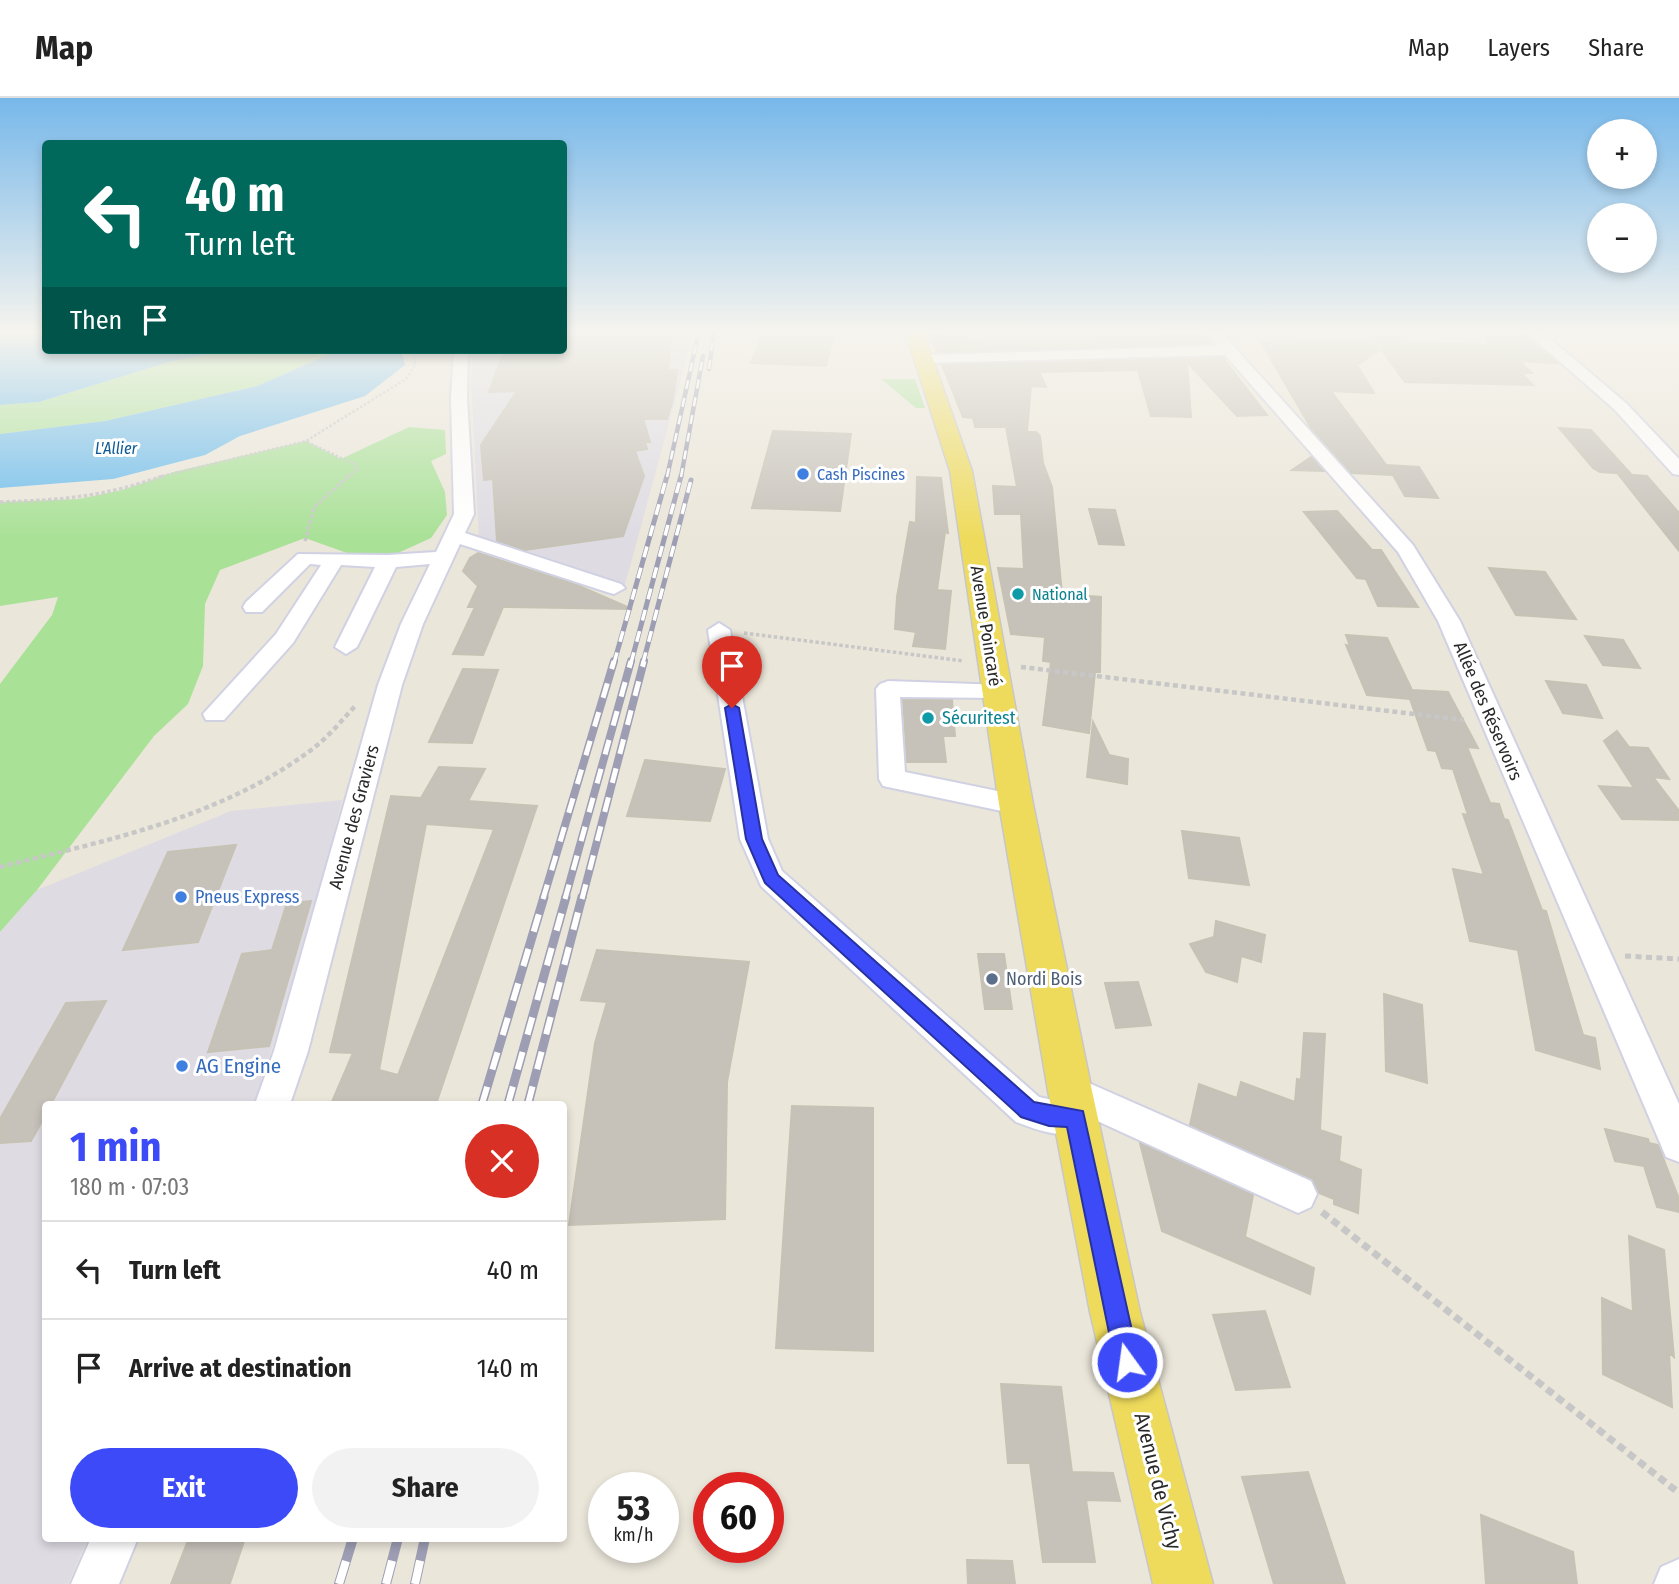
<!DOCTYPE html>
<meta charset="utf-8">
<style>
:root{--surface:#fff;--page:#f2f2f2;--text:#222;--muted:#767676;--line:#e0e0e0;--accent:#3c4bf7}
body{margin:0;font-family:"Fira Sans Condensed",sans-serif;background:var(--page);color:var(--text);height:100vh;display:flex;flex-direction:column;font-size:26px;white-space:nowrap}
*{box-sizing:border-box;margin:0}
p{font-size:23px;color:var(--muted)}
.icon{flex:none;width:38px;height:38px;fill:none;stroke:currentColor;stroke-width:2;stroke-linecap:round;stroke-linejoin:round}
.map{position:relative;flex:1;overflow:hidden}
.sheet{position:absolute;left:42px;top:1003px;width:525px;height:441px;display:flex;flex-direction:column;background:var(--surface);border-radius:7px;box-shadow:0 4px 10px #0003}
.sheet>*{flex:none}
.guide{position:absolute;left:42px;top:42px;width:525px;height:214px;border-radius:7px;box-shadow:0 4px 10px #0003;background:#00695c;color:#fff;overflow:hidden}
.tools{position:absolute;left:1587px;top:21px;display:grid;gap:14px}
.tools a{display:grid;place-items:center;width:70px;height:70px;border-radius:50%;background:var(--surface);box-shadow:0 4px 10px #0003;font-size:35px}
.speed{position:absolute;left:588px;top:1374px;display:flex;gap:14px;font-size:35px;font-weight:700;text-align:center}
.speed>*{display:grid;place-content:center;width:91px;height:91px;border-radius:50%;background:var(--surface);box-shadow:0 4px 10px #0003;line-height:1}
.speed small{font-size:18px;font-weight:400}
.speed .limit{border:10px solid #d22;background:#fff;color:#111}
.pin{position:absolute;display:grid;place-items:center;width:60px;height:60px;color:#fff;margin:-72px -30px;border-radius:50% 50% 50% 0;rotate:-45deg;box-shadow:0 0 7px #0007}
.pin .icon{rotate:45deg}
.me{position:absolute;width:77px;margin:-38px;rotate:346deg;stroke-linejoin:round;filter:drop-shadow(0 0 5px #0008)}
.turn{display:flex;align-items:center;gap:24px;height:147px;padding:0 28px;font-size:32px}
.turn .icon{width:91px;height:91px;stroke-width:2.5}
.turn b{display:block;font-size:49px;line-height:60px}
.then{display:flex;align-items:center;height:66px;padding:0 28px;background:#0003;gap:14px;font-size:26px}
.round{display:grid;place-items:center;flex:none;width:74px;height:74px;border-radius:37px;background:var(--page)}
.head{display:flex;align-items:center;justify-content:space-between;height:119px;padding:0 28px}
h1{font-size:42px;font-weight:700;line-height:52px;color:var(--accent)}
.button{display:flex;gap:14px;margin-top:auto;padding:14px 28px}
.button a{flex:1;height:80px;border-radius:42px;background:var(--accent);color:#fff;font-size:28px;font-weight:700;line-height:80px;text-align:center}
.button a+a{background:var(--page);color:var(--text)}
ul{padding:0;list-style:none}
li{display:flex;align-items:center;gap:21px;height:98px;padding:0 28px;border-top:2px solid var(--line)}
li div{flex:1}
li b{display:block;font-size:26px}
li em{font-style:normal}
header{display:flex;align-items:center;gap:42px;box-sizing:border-box;height:98px;padding:0 35px;background:var(--surface);border-bottom:2px solid var(--line)}
header strong{font-size:33px}
nav{display:flex;gap:38px;margin-inline-start:auto;font-size:24px}
.map>svg:first-child{display:block}
</style>
<header>
<strong>Map</strong>
<nav><a>Map</a><a>Layers</a><a>Share</a></nav>
</header>
<div class="map">
<svg width="1679" height="1486" viewBox="0 0 1679 1486">
<rect width="100%" height="100%" fill="#ebe6da"/>
<path fill="#dedbe3" d="M 564,233 L 694,233 L 625,487 L 479,442 L 471,279 L 474,252 L 564,252 Z
M 342,702 L 322,783 L 255,1006 L 46,1006 L 46,1440 L 88,1440 L 68,1486 L 0,1486 L 0,834 L 37,792 L 231,713 Z"/>
<path fill="#a9e197" d="M 228,252 L 339,252 L 257,288 L 105,323 L 0,336 L 0,307 L 39,304 L 169,264 Z
M 881,281 L 915,281 L 925,310 L 916,310 Z
M 409,329 L 445,332 L 446,356 L 431,363 L 445,394 L 447,417 L 431,440 L 398,455 L 347,455 L 305,440 L 220,472 L 205,506 L 203,568 L 188,606 L 154,638 L 37,792 L 0,834 L 0,586 L 52,517 L 58,499 L 0,508 L 0,404 L 79,401 L 122,392 L 174,374 L 306,343 L 341,361 Z"/>
<path fill="#6ebdec" d="M 13,233 L 45,233 L 46,252 L 228,252 L 169,264 L 39,304 L 0,307 L 0,235 Z
M 339,252 L 401,252 L 405,267 L 365,298 L 240,338 L 205,357 L 113,381 L 0,390 L 0,336 L 105,323 L 257,288 Z"/>
<path fill="#c6c2ba" stroke="#c6c2b4" stroke-width="2" fill-rule="evenodd" d="M 564,233 L 671,233 L 668,272 L 677,272 L 673,301 L 667,321 L 643,321 L 650,344 L 645,344 L 647,351 L 635,353 L 644,378 L 623,438 L 525,452 L 497,443 L 493,381 L 484,382 L 481,347 L 517,293 L 489,294 L 503,256 L 564,252 Z
M 764,233 L 835,233 L 826,268 L 751,265 Z
M 1368,233 L 1399,233 L 1408,244 L 1487,247 L 1487,233 L 1522,233 L 1557,265 L 1519,263 L 1532,275 L 1521,275 L 1533,287 L 1405,284 L 1381,251 L 1357,267 L 1374,295 L 1331,293 L 1393,376 L 1388,367 L 1419,369 L 1438,400 L 1405,398 L 1393,377 L 1351,375 L 1311,330 L 1261,244 L 1273,245 L 1270,240 L 1375,243 Z
M 966,235 L 969,241 L 1202,238 L 1212,246 L 937,254 L 929,236 Z
M 1223,260 L 1267,317 L 1237,318 L 1187,264 L 1191,319 L 1151,318 L 1138,272 L 1039,274 L 1046,289 L 1031,288 L 1027,334 L 1036,334 L 1040,338 L 1043,365 L 1052,389 L 1062,496 L 1101,499 L 1100,574 L 1095,574 L 1089,635 L 1043,627 L 1051,564 L 1043,563 L 1045,539 L 1011,536 L 998,470 L 1024,471 L 1021,416 L 995,416 L 993,388 L 1017,389 L 1006,329 L 975,329 L 973,320 L 963,319 L 942,267 Z
M 1559,330 L 1591,332 L 1631,376 L 1600,374 L 1593,370 Z
M 773,333 L 851,336 L 840,413 L 752,410 Z
M 1311,359 L 1324,373 L 1292,372 Z
M 1618,376 L 1647,378 L 1679,415 L 1679,453 Z
M 917,379 L 941,380 L 948,435 L 945,434 L 937,492 L 951,493 L 945,551 L 913,548 L 916,534 L 895,531 L 897,499 L 910,424 L 916,425 Z
M 1089,411 L 1115,412 L 1124,447 L 1099,446 Z
M 1337,413 L 1372,452 L 1381,452 L 1418,509 L 1378,508 L 1366,481 L 1357,480 L 1304,414 Z
M 478,455 L 577,487 L 632,511 L 503,509 L 483,557 L 453,556 L 475,509 L 468,509 L 478,488 L 463,473 L 470,460 Z
M 1489,470 L 1545,474 L 1576,521 L 1516,517 Z
M 1346,537 L 1387,540 L 1412,592 L 1448,594 L 1478,650 L 1467,649 L 1490,705 L 1499,706 L 1504,721 L 1508,722 L 1542,812 L 1546,813 L 1583,937 L 1595,940 L 1600,971 L 1536,952 L 1518,852 L 1470,843 L 1453,771 L 1484,777 L 1463,716 L 1468,717 L 1453,671 L 1442,670 L 1436,653 L 1428,652 L 1410,601 L 1367,597 L 1346,547 L 1350,548 Z
M 1585,538 L 1623,542 L 1640,570 L 1603,567 Z
M 463,571 L 498,572 L 472,645 L 429,644 Z
M 1546,583 L 1586,587 L 1602,620 L 1563,615 Z
M 903,602 L 952,602 L 955,638 L 943,638 L 946,664 L 907,664 Z
M 1093,624 L 1109,657 L 1128,661 L 1127,686 L 1087,679 Z
M 1617,633 L 1629,649 L 1648,650 L 1669,681 L 1653,679 L 1679,713 L 1679,722 L 1622,721 L 1599,688 L 1634,690 L 1604,643 Z
M 645,662 L 725,671 L 710,723 L 627,718 Z
M 439,669 L 485,671 L 468,703 L 537,708 L 436,1006 L 331,1006 L 353,955 L 330,954 L 391,698 L 421,700 ZM 426,726 L 494,731 L 398,977 L 379,972 Z
M 1182,733 L 1239,740 L 1249,787 L 1189,780 Z
M 236,747 L 198,844 L 123,852 L 168,754 Z
M 311,803 L 269,948 L 208,954 L 242,856 L 272,852 L 287,805 Z
M 1216,823 L 1265,837 L 1261,864 L 1241,858 L 1237,884 L 1206,874 L 1190,846 L 1214,839 Z
M 597,852 L 749,864 L 727,984 L 725,1121 L 569,1127 L 595,945 L 607,904 L 581,902 Z
M 978,856 L 1004,856 L 1012,911 L 985,911 Z
M 1138,884 L 1151,927 L 1116,930 L 1105,885 Z
M 1384,896 L 1422,907 L 1427,985 L 1386,973 Z
M 106,903 L 51,1006 L 46,1006 L 46,1016 L 31,1043 L 0,1045 L 0,1021 L 66,905 Z
M 1304,935 L 1325,936 L 1320,1032 L 1341,1039 L 1339,1063 L 1361,1072 L 1358,1115 L 1334,1106 L 1334,1101 L 1319,1095 L 1312,1081 L 1190,1027 L 1199,986 L 1237,1000 L 1241,984 L 1295,1004 L 1297,981 L 1301,982 Z
M 792,1008 L 873,1010 L 873,1253 L 776,1250 Z
M 1605,1031 L 1648,1041 L 1649,1045 L 1658,1047 L 1679,1101 L 1679,1114 L 1657,1109 L 1644,1068 L 1615,1063 Z
M 1140,1045 L 1253,1097 L 1245,1139 L 1314,1170 L 1310,1196 L 1162,1133 Z
M 1629,1138 L 1664,1152 L 1674,1259 L 1669,1255 L 1672,1309 L 1603,1276 L 1602,1200 L 1633,1214 Z
M 1265,1213 L 1290,1289 L 1236,1292 L 1213,1217 Z
M 1001,1286 L 1061,1289 L 1072,1374 L 1113,1375 L 1120,1403 L 1086,1402 L 1095,1464 L 1043,1464 L 1030,1365 L 1008,1365 Z
M 1308,1374 L 1345,1486 L 1274,1486 L 1242,1379 Z
M 1481,1417 L 1573,1454 L 1577,1486 L 1486,1486 Z
M 189,1440 L 245,1440 L 230,1485 L 171,1486 Z
M 967,1462 L 1012,1463 L 1015,1486 L 968,1486 Z"/>
<g fill="none" stroke-linecap="round" stroke-linejoin="round">
<defs>
<path id="minor" d="M 1205,233 L 1220,233 L 1413,447 L 1460,523 L 1679,1006 L 1679,1064 L 1666,1059 L 1438,523 L 1398,454 L 1225,257 L 924,265 L 917,261 L 924,257 L 1217,248 Z
M 1525,233 L 1541,233 L 1626,305 L 1679,361 L 1679,377 L 1673,376 L 1614,311 Z
M 454,252 L 468,252 L 467,300 L 474,416 L 465,435 L 621,486 L 625,490 L 614,496 L 607,494 L 460,446 L 423,526 L 402,587 L 308,953 L 290,1006 L 255,1006 L 274,953 L 378,587 L 401,526 L 430,466 L 396,469 L 357,549 L 346,556 L 335,549 L 375,469 L 341,467 L 293,545 L 224,622 L 206,622 L 203,616 L 276,536 L 321,467 L 310,466 L 262,514 L 246,514 L 243,509 L 246,504 L 298,456 L 388,457 L 436,454 L 454,416 L 451,300 Z
M 719,525 L 730,532 L 768,741 L 782,773 L 1039,999 L 1057,1003 L 1053,993 L 1058,982 L 1070,977 L 1082,982 L 1311,1083 L 1317,1096 L 1311,1109 L 1298,1115 L 1093,1021 L 1089,1032 C 1063,1042 1040,1033 1016,1024 L 761,788 L 740,741 L 708,532 Z
M 888,583 L 1005,587 L 1009,592 L 1005,597 L 997,600 L 900,599 L 905,674 L 1026,699 L 1030,706 L 1026,713 L 1016,716 L 883,688 L 879,681 L 876,591 L 880,586 Z
M 91,1440 L 138,1440 L 119,1486 L 71,1486 Z
M 1679,1461 L 1679,1486 L 1654,1486 L 1661,1469 Z"/>
<path id="major" d="M 905,233 L 923,233 L 972,373 L 1033,706 L 1092,993 L 1140,1214 L 1213,1486 L 1153,1486 L 1090,1214 L 1048,993 L 999,706 L 950,373 Z"/>
</defs>
<use href="#minor" stroke="#d0d1e2" stroke-width="4"/>
<use href="#major" stroke="#c7c7c7" stroke-width="3"/>
<path stroke="#c7c7c7" stroke-width="2.5" stroke-dasharray="2.5 2" stroke-linecap="butt" d="M 307,344 L 354,366 L 357,372 L 347,379
M 158,379 L 306,343 L 406,281 L 415,267 L 414,252"/>
<path stroke="#c7c7c7" stroke-width="3.5" stroke-dasharray="3.5 2.5" stroke-linecap="butt" d="M 0,404 C 64,402 102,399 163,378
M 305,443 L 314,409 L 349,378
M 744,535 L 964,563"/>
<path stroke="#c7c7c7" stroke-width="4.5" stroke-dasharray="5 3.5" stroke-linecap="butt" d="M 1021,569 L 1464,622
M 0,769 C 108,742 224,719 315,649 C 330,637 343,621 356,607"/>
<path stroke="#c7c7c7" stroke-width="5" stroke-dasharray="6 4.5" stroke-linecap="butt" d="M 1625,858 L 1679,861"/>
<path stroke="#c7c7c7" stroke-width="7" stroke-dasharray="8 5" stroke-linecap="butt" d="M 1322,1114 L 1679,1395"/>
<use href="#minor" fill="#fff" fill-rule="evenodd"/>
<use href="#major" fill="#eedb5c" fill-rule="evenodd"/>
<defs>
<path id="rail-far4" d="M 709,271 L 714,233
M 667,379 L 699,233
M 681,379 L 703,258"/>
<path id="rail-far3" d="M 614,565 L 667,378
M 631,565 L 681,378
M 643,565 L 691,382"/>
<path id="rail-far2" d="M 543,801 L 614,563
M 565,801 L 631,563
M 582,801 L 644,563"/>
<path id="rail-far1" d="M 482,1006 L 544,799
M 508,1006 L 566,799
M 528,1006 L 582,799"/>
<path id="rail" d="M 339,1486 L 353,1440
M 386,1486 L 398,1440
M 415,1486 L 425,1440"/>
</defs>
<use href="#rail-far4" stroke="#9d9eb3" stroke-width="4.5"/>
<use href="#rail-far3" stroke="#9d9eb3" stroke-width="5"/>
<use href="#rail-far2" stroke="#9d9eb3" stroke-width="8"/>
<use href="#rail-far1" stroke="#9d9eb3" stroke-width="9"/>
<use href="#rail" stroke="#9d9eb3" stroke-width="10"/>
<use href="#rail-far4" stroke="#fff" stroke-width="2.5" stroke-dasharray="9" stroke-linecap="butt"/>
<use href="#rail-far3" stroke="#fff" stroke-width="3.5" stroke-dasharray="11" stroke-linecap="butt"/>
<use href="#rail-far2" stroke="#fff" stroke-width="5" stroke-dasharray="15" stroke-linecap="butt"/>
<use href="#rail-far1" stroke="#fff" stroke-width="6" stroke-dasharray="18" stroke-linecap="butt"/>
<use href="#rail" stroke="#fff" stroke-width="8" stroke-dasharray="24" stroke-linecap="butt"/>
</g>
<linearGradient id="sky" x2="0" y2="1"><stop stop-color="#77b8ea"/><stop offset="0.53" stop-color="#f6f4ee"/><stop offset="1" stop-color="#f6f4ee" stop-opacity="0"/></linearGradient>
<rect width="1679" height="441" fill="url(#sky)"/>
<path fill="#3c4bf7" stroke="#2731a1" stroke-width="2" d="M 732,606 L 739,610 L 762,741 L 778,777 L 1034,1004 L 1083,1013 L 1139,1264 L 1136,1272 L 1127,1276 L 1119,1272 L 1115,1264 L 1067,1029 L 1049,1028 L 1021,1019 L 765,785 L 746,741 L 725,610 Z"/>
<g fill="#3f7fe0" stroke="#fff" stroke-width="2.5">
<circle cx="803" cy="376" r="7"/>
<circle cx="181" cy="799" r="7"/>
<circle cx="182" cy="968" r="7"/>
</g>
<g fill="#0f9aa8" stroke="#fff" stroke-width="2.5">
<circle cx="1018" cy="496" r="7"/>
<circle cx="928" cy="620" r="7"/>
</g>
<circle fill="#5c6f8a" stroke="#fff" stroke-width="2.5" cx="992" cy="881" r="7"/>
<g text-anchor="middle" stroke-width="6" stroke-linejoin="round" paint-order="stroke">
<g font-size="16" font-style="italic" fill="#0f5a96" stroke="#fff">
<text x="116" y="356">L'Allier</text>
</g>
<g font-size="16" fill="#366cbe" stroke="#fff" text-anchor="start">
<text x="817" y="382">Cash Piscines</text>
</g>
<g font-size="16" fill="#0d838f" stroke="#fff" text-anchor="start">
<text x="1032" y="502">National</text>
</g>
<g font-size="18" fill="#292929" stroke="#fff">
<text transform="translate(986 528) rotate(81)" y="6">Avenue Poincaré</text>
<text transform="translate(1488 613) rotate(67)" y="6">Allée des Réservoirs</text>
<text transform="translate(354 719) rotate(-75)" y="6">Avenue des Graviers</text>
</g>
<g font-size="18" fill="#0d838f" stroke="#fff" text-anchor="start">
<text x="942" y="626">Sécuritest</text>
</g>
<g font-size="18" fill="#366cbe" stroke="#fff" text-anchor="start">
<text x="195" y="805">Pneus Express</text>
</g>
<g font-size="18" fill="#4e5e75" stroke="#fff" text-anchor="start">
<text x="1006" y="887">Nordi Bois</text>
</g>
<g font-size="21" fill="#366cbe" stroke="#fff" text-anchor="start">
<text x="196" y="975">AG Engine</text>
</g>
<g font-size="21" fill="#292929" stroke="#fff">
<text transform="translate(1158 1383) rotate(76)" y="7">Avenue de Vichy</text>
</g>
</g>
</svg>
<div class="tools">
<a>+</a>
<a>−</a>
</div>
<div class="speed"><div>53<small>km/h</small></div><div class="limit">60</div></div>
<div class="pin" style="left:732px;top:610px;background:#d93025"><svg class="icon" aria-label="arrive" viewBox="0 0 24 24"><path d="M6 21V4h12l-3 4 3 4H6"/></svg></div>
<svg class="me" style="left:1127px;top:1264px" viewBox="-20 -20 40 40"><circle r="17" fill="#3c4bf7" stroke="#fff" stroke-width="3"/><path d="M0-11L8 9 0 5-8 9z" fill="#fff"/></svg>
<div class="guide">
<div class="turn"><svg class="icon" aria-label="left" viewBox="0 0 24 24"><path d="M17 20v-9H6M10 6l-5 5 5 5"/></svg><div><b>40 m</b>Turn left</div></div>
<div class="then">Then<svg class="icon" aria-label="arrive" viewBox="0 0 24 24"><path d="M6 21V4h12l-3 4 3 4H6"/></svg></div>
</div>
<section class="sheet">
<div class="head"><div><h1>1 min</h1><p>180 m · 07:03</p></div><a class="round" style="background:#d93025;color:#fff"><svg class="icon" aria-label="close" viewBox="0 0 24 24"><path d="M6 6l12 12M18 6L6 18"/></svg></a></div>
<ul>
<li><svg class="icon" aria-label="left" viewBox="0 0 24 24"><path d="M17 20v-9H6M10 6l-5 5 5 5"/></svg><div><b>Turn left</b></div><em>40 m</em></li>
<li><svg class="icon" aria-label="arrive" viewBox="0 0 24 24"><path d="M6 21V4h12l-3 4 3 4H6"/></svg><div><b>Arrive at destination</b></div><em>140 m</em></li>
</ul>
<div class="button"><a>Exit</a><a>Share</a></div>
</section>
</div>
